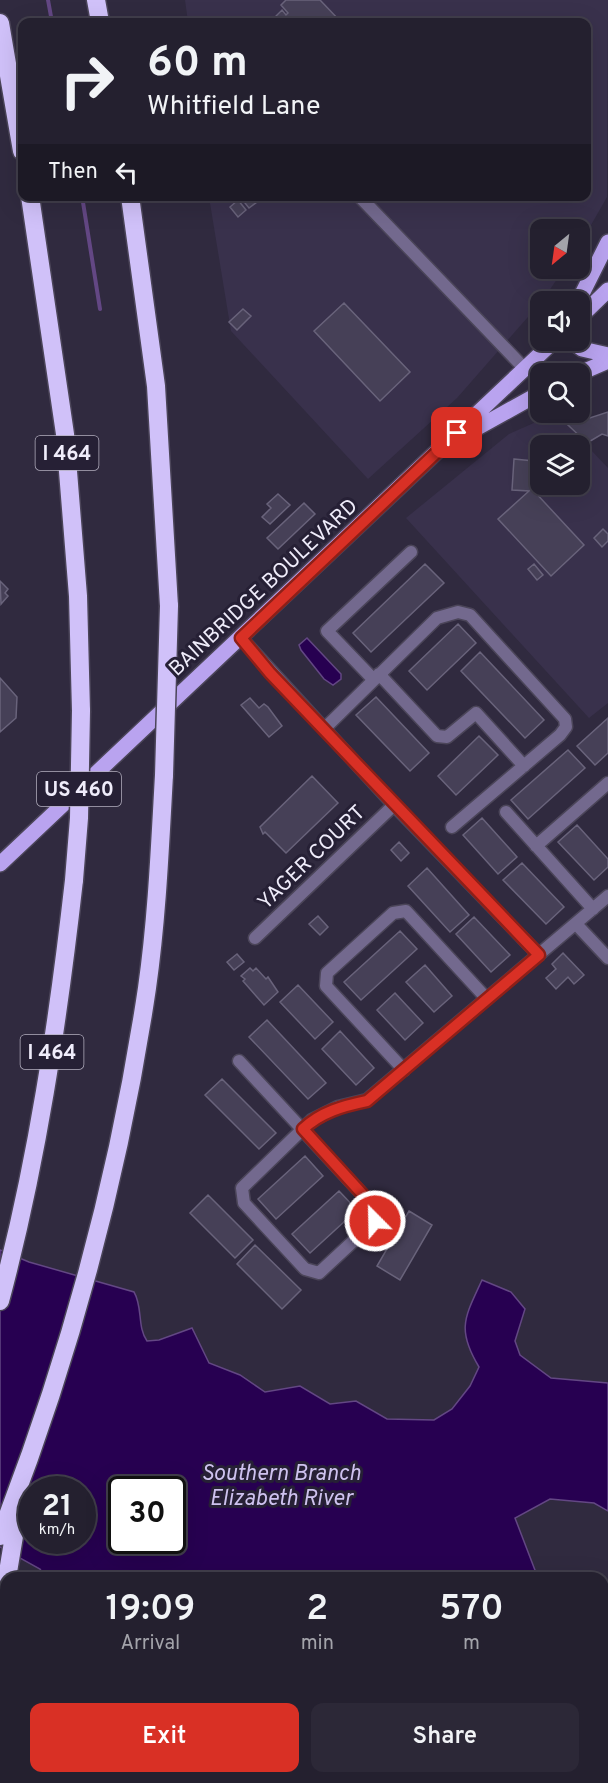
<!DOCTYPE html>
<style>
:root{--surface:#24202f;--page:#2c2837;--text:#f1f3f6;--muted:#a3a3aa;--line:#413e4b;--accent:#d93025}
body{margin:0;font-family:Overpass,sans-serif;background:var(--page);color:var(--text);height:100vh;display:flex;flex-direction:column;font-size:22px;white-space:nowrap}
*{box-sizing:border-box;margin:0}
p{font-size:20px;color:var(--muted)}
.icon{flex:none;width:33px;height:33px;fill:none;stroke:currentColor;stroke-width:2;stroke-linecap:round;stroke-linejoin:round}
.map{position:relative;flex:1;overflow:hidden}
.sheet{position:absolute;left:0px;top:1572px;width:609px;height:212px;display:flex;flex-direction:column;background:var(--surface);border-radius:18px 18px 0 0;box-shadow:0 6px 24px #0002,0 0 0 2px var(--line)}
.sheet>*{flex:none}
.hud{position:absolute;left:18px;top:18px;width:573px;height:183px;border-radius:12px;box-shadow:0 6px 24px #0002,0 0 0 2px var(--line);background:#24202f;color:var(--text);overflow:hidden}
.needle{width:39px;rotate:209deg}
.fabs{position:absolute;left:530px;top:219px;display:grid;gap:12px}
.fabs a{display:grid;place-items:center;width:60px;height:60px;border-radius:12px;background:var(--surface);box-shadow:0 6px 24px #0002,0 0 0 2px var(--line);font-size:30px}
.speed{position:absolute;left:18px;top:1476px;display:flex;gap:12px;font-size:30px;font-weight:700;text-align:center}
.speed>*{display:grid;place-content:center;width:78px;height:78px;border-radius:50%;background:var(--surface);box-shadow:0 6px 24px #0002,0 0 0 2px var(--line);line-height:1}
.speed small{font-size:15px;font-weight:400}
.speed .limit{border:3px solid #111;border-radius:9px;background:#fff;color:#111}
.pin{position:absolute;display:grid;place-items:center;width:51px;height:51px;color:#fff;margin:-26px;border-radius:12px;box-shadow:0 3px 9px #0006}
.me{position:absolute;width:66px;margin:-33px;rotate:337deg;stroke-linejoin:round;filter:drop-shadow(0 0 4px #0008)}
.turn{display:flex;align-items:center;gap:21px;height:126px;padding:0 30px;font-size:27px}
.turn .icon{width:78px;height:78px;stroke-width:2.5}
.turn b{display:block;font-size:42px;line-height:51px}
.then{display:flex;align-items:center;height:57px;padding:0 30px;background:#0003;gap:12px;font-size:22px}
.eta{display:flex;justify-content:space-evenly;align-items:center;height:102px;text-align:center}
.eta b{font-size:36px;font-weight:600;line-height:42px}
.action{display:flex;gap:12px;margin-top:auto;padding:12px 30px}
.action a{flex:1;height:69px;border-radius:12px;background:var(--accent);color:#fff;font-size:24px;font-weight:600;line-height:69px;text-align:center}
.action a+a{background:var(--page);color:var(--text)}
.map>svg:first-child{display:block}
</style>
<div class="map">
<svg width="608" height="1783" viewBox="0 0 608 1783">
<rect width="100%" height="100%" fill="#302a3f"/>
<path fill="#39314c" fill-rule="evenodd" d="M 185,0 L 608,0 L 607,197 L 579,246 L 579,230 L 540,230 L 540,268 L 564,269 L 542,301 L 457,398 L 368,479 L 231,331 L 209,197 L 586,196 L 586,22 L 188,22 Z
M 556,413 L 608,468 L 608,703 L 589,718 L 406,518 L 509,434 ZM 540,446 L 579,446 L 579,484 L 540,484 Z
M 162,1778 L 268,1778 L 278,1783 L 159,1783 Z"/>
<path fill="#5f4591" d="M 603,1622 L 608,1624 L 608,1712 L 603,1708 Z
M 6,1710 L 6,1778 L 13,1778 L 12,1783 L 0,1783 L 0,1746 Z
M 308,1778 L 368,1778 L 369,1783 L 314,1783 Z
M 498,1778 L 573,1778 L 580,1783 L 493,1783 Z"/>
<path fill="#270051" stroke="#634784" stroke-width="1.5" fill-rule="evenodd" d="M 307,638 L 341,674 L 341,679 L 333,685 L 324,679 L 301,650 L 299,645 Z
M 0,1250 L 29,1262 L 134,1292 C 143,1307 137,1327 147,1341 L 159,1340 L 192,1328 L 209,1363 L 240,1375 L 265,1392 L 300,1386 L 330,1404 L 356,1401 L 387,1419 L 434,1420 L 452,1409 L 470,1386 L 479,1367 C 456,1329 465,1317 482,1280 L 511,1292 L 525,1309 L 515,1341 L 520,1355 L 551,1378 L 608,1383 L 608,1511 L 594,1503 L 550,1499 L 515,1518 L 538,1578 L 46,1578 L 40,1569 L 0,1547 ZM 32,1490 L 82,1490 L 82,1540 L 32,1540 ZM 122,1490 L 172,1490 L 172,1540 L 122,1540 Z"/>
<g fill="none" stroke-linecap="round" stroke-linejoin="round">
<path stroke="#634784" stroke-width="4" d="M 48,0 L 52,22
M 82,196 L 100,309"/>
</g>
<path fill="#464057" stroke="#69637b" stroke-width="1.5" d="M 286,0 L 320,0 L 341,22 L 273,22 L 271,21 L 282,10 L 286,15 L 288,13 L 281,5 Z
M 243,196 L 253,196 L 257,202 L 249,208 L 241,198 Z
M 238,200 L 246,210 L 238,217 L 230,207 Z
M 344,303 L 410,372 L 380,401 L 314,331 Z
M 243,309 L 251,316 L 237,330 L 229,322 Z
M 608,412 L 608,436 L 602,434 L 587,443 L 568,425 Z
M 514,459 L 534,461 L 533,490 L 584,545 L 551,576 L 498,519 L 529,491 L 512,490 Z
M 278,494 L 290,505 L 270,524 L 262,517 L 271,508 L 267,504 Z
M 304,503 L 315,514 L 278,549 L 267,538 Z
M 603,529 L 608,534 L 608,541 L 602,547 L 594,538 Z
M 425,564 L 444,583 L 371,652 L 353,633 Z
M 534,564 L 543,575 L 537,580 L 528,569 Z
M 0,581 L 8,589 L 5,593 L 8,596 L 1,604 Z
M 458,624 L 476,643 L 427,690 L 409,671 Z
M 480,652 L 544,720 L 525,738 L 461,671 Z
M 0,678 L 17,697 L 16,718 L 0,732 Z
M 376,697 L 429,753 L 410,771 L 356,715 Z
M 250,698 L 259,708 L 264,704 L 268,707 L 282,726 L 269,737 L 241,705 Z
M 608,718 L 608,753 L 595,765 L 577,746 Z
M 479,736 L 498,755 L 456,795 L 438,776 Z
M 568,750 L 585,768 L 528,819 L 511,800 Z
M 312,776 L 338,803 L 286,853 L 265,832 L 263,834 L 260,827 Z
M 482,818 L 517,857 L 498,874 L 463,835 Z
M 577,825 L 608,859 L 608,867 L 594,880 L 558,842 Z
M 399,842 L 409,853 L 401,861 L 391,850 Z
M 522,863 L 564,907 L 546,924 L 503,880 Z
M 427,868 L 469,915 L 450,932 L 408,886 Z
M 318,916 L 328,927 L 320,935 L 309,924 Z
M 474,917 L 510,955 L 491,972 L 456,934 Z
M 400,931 L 417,949 L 361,1000 L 344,982 Z
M 563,953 L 584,975 L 574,984 L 568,977 L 556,989 L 546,978 L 556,969 L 552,964 Z
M 237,954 L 244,962 L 234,970 L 227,962 Z
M 425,965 L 452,996 L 434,1012 L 406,982 Z
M 250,968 L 253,971 L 256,968 L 266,979 L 268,977 L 278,992 L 264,1005 L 243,981 L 245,979 L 241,976 Z
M 298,985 L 333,1022 L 315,1039 L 280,1002 Z
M 395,993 L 423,1023 L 405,1040 L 377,1010 Z
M 267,1020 L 326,1083 L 308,1099 L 249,1037 Z
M 340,1031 L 374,1068 L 356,1085 L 322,1049 Z
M 222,1079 L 276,1133 L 259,1149 L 205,1095 Z
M 305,1156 L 323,1176 L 276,1219 L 258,1199 Z
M 339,1191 L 357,1210 L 310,1253 L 292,1234 Z
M 208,1195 L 253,1240 L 235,1258 L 190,1213 Z
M 409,1211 L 432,1225 L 400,1280 L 377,1266 Z
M 255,1245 L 301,1290 L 282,1309 L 237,1264 Z"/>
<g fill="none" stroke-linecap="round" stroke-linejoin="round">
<defs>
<path id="street" d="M 359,196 L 525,369
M 241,638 L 394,805 L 539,955
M 379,674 L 437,736 L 447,737 L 476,713 L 524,766
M 373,679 L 327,631 L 411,552
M 324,729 L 437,618 L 458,612 L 470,615 L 565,719 L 566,727 L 560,735 L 452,827
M 506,812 L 593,909
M 536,846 L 608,783
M 576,924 L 608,958
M 255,938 L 394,805
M 239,1061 L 375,1208 L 375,1221 L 319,1273 L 305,1269 L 244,1203 L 242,1188 L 312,1120 L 338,1107 L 367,1100 L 608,896
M 404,1070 L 326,986 L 327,973 L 393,913 L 406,911 L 487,999
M 23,1783 L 24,1778"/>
<path id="primary" d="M 578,302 L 608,242
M 579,318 L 608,290
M 570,340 L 582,349 L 608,355
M 578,374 L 608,361
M 461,437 L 540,393
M 0,864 L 555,340"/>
<path id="highway" d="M 96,0 L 100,22
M 0,23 L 22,151
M 30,196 L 65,434 L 78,596 L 81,711
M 130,196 L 156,386 L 169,606
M 0,1301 C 37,1163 58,1022 74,880
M 0,1536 C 69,1360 119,1176 147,988 C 157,918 160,846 164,775
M 7,1578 L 18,1512
M 0,1636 L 6,1590"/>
</defs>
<use href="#street" stroke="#4b4559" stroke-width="15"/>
<use href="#primary" stroke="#4b4559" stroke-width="18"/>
<use href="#highway" stroke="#4b4559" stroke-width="21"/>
<use href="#street" stroke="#73698e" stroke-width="12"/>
<use href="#primary" stroke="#b9a3ef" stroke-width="15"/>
<use href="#highway" stroke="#d0c1f9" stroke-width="18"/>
<defs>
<path id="highway-bridge" d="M 164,775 L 169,606
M 74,880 L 79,818 L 81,711"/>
</defs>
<use href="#highway-bridge" stroke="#4b4559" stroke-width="21" stroke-linecap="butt"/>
<use href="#highway-bridge" stroke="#d0c1f9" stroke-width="18"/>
</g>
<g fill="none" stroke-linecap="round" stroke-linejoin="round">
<defs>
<path id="route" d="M 375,1221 L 375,1208 L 303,1129 C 321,1112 343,1106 367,1101 L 539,955 L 270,673 L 241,638 L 457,433"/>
</defs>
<use href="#route" stroke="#8d1f18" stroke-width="15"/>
<use href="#route" stroke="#d93025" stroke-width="10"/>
</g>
<g text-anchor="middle" stroke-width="6" stroke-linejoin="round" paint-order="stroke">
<g fill="#262035" stroke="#b3afbf" stroke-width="1.5">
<rect x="35.5" y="436" width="63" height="34" rx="4.5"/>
<rect x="37" y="772" width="84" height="34" rx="4.5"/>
<rect x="20.5" y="1035" width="63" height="34" rx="4.5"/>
</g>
<g font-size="20" font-weight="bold" fill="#efecfa">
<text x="67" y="460">I 464</text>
<text x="79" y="796">US 460</text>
<text x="52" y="1059">I 464</text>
</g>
<g font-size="21" fill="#efecfa" stroke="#262035">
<text transform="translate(263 587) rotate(-43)" y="7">BAINBRIDGE BOULEVARD</text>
<text transform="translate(311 857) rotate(-44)" y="7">YAGER COURT</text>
</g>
<g font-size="22" font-style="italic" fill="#cec2ef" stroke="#262035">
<text x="281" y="1480">Southern Branch<tspan x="281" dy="25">Elizabeth River</tspan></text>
</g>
</g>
</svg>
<div class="fabs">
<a><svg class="needle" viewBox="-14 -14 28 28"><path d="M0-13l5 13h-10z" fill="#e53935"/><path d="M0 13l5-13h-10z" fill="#a3a3aa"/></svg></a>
<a><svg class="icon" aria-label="sound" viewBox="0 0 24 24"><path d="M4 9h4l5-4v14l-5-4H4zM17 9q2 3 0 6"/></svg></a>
<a><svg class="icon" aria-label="search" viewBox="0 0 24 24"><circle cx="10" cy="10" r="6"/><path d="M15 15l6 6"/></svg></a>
<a><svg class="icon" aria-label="layers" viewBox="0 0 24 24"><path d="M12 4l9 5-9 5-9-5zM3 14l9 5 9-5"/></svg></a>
</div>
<div class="speed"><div>21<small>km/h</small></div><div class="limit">30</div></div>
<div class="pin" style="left:457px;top:433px;background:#d93025"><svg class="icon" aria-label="arrive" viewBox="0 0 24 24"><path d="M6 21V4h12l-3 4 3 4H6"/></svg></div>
<svg class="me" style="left:375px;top:1221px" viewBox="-20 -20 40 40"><circle r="17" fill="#d93025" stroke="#fff" stroke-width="3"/><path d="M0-11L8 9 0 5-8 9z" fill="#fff"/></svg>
<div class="hud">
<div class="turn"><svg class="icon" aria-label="right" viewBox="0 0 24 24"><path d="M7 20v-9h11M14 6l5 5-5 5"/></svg><div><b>60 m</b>Whitfield Lane</div></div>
<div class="then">Then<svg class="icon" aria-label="left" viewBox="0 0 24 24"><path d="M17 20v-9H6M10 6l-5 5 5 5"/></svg></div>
</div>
<section class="sheet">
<div class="eta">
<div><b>19:09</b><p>Arrival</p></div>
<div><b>2</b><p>min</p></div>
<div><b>570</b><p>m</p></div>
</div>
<div class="action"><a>Exit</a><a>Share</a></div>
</section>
</div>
